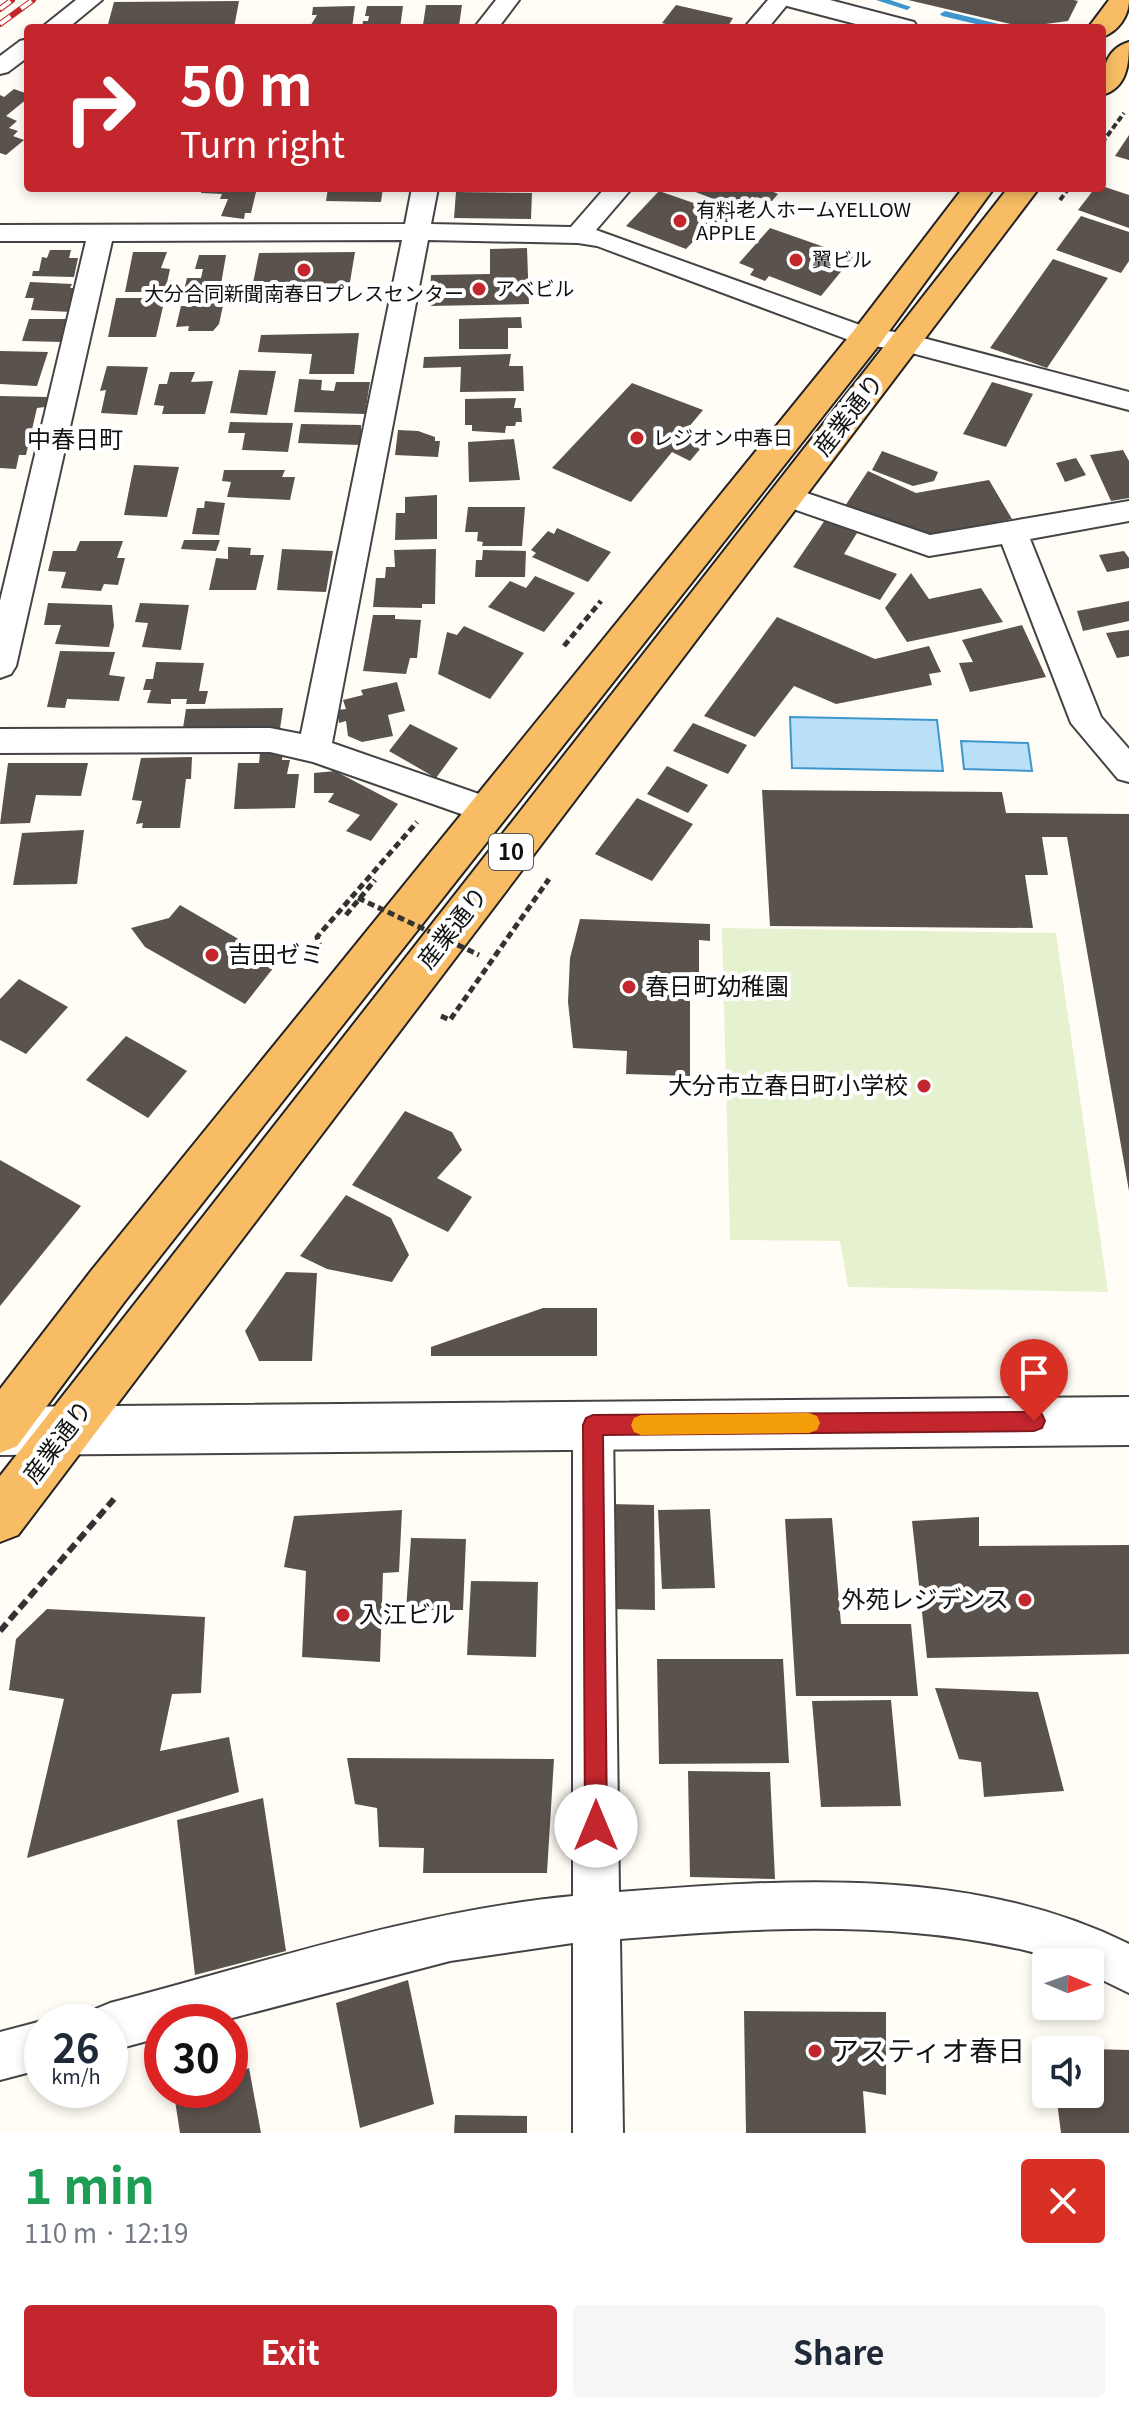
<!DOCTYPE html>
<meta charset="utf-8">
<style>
:root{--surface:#fff;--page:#f6f6f7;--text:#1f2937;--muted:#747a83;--accent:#c4262e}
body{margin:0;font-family:Georgia,"Noto Sans JP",serif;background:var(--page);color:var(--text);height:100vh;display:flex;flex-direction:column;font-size:30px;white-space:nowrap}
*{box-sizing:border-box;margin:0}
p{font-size:26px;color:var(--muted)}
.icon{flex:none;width:44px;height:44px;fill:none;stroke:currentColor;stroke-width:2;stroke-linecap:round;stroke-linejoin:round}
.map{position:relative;height:2133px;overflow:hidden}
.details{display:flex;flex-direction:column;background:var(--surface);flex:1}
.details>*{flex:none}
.top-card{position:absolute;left:24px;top:24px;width:1082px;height:168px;border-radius:8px;box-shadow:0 4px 12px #0003;background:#c4262e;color:#fff;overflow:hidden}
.needle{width:52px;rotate:92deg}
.fabs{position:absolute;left:1032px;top:1948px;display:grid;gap:16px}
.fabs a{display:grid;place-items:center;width:72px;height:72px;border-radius:8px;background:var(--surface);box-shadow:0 4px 12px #0003;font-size:40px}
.speed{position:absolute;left:24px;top:2004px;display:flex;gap:16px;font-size:40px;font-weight:700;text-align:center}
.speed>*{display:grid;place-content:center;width:104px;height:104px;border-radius:50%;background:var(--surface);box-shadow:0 4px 12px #0003;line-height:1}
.speed small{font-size:20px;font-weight:400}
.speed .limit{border:12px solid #d22;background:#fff;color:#111}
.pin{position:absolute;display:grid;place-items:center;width:68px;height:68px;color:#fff;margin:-82px -34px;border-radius:50% 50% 50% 0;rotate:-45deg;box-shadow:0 0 8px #0007}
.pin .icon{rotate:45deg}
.me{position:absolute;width:88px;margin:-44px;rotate:0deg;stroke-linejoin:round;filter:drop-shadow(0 0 6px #0008)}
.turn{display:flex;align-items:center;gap:28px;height:168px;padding:0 24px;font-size:36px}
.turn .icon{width:104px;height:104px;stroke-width:2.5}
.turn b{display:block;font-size:56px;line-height:68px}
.round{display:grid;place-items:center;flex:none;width:84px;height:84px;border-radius:8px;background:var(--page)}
.headline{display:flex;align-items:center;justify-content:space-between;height:136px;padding:0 24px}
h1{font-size:48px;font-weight:700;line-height:60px;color:#1e9e55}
.button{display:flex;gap:16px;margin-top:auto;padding:16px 24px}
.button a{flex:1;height:92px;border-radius:8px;background:var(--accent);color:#fff;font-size:32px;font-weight:700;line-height:92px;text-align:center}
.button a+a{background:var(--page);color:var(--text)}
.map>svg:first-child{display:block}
</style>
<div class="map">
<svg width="1129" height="2133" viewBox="0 0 1129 2133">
<rect width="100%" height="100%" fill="#fffdf5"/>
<path fill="#e6f2cf" d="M 722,928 L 1056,933 L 1108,1292 L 848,1287 L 840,1241 L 730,1240 Z"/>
<path fill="#b9e0f7" stroke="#3f96cf" stroke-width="2" d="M 790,717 L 937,720 L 943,771 L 792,768 Z
M 961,741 L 1028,743 L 1032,771 L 964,769 Z"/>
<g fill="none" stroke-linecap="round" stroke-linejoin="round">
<path fill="#3f96cf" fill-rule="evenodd" d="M 876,0 L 890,0 L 911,7 L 907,10 Z
M 945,11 L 1007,26 L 1009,28 L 993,28 L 942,16 L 940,14 Z"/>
</g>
<path fill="#5a524d" d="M 908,0 L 1074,0 L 1078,1 L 1068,21 L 1023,27 Z
M 239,1 L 234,28 L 107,28 L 114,2 Z
M 426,5 L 462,5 L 459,26 L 423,25 Z
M 676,5 L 733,18 L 727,28 L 680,28 L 662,23 Z
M 355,6 L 352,28 L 309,28 L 317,15 L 312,15 L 313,7 Z
M 367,6 L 403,6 L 400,28 L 362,28 L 363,21 L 368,21 L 369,16 L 365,16 Z
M 14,89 L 28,94 L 28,98 L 6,116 L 17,121 L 9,128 L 18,131 L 13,136 L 24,140 L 6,155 L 0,153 L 0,95 L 4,97 Z
M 1129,135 L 1129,160 L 1115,156 Z
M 1102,186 L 1129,195 L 1129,228 L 1078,210 L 1095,188 Z
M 202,188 L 257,188 L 251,213 L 245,213 L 244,219 L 221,216 L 228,199 L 220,199 L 222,194 L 201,193 Z
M 328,188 L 383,188 L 381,202 L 326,201 Z
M 685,188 L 764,188 L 778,194 L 772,201 L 756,197 L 740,209 Z
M 659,191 L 734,217 L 722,230 L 709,225 L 686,249 L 626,226 Z
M 456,192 L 532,193 L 531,219 L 454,218 Z
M 1081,216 L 1129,232 L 1129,261 L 1121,273 L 1056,250 Z
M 770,228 L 853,257 L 821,296 L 769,276 L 765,281 L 750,275 L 754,269 L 739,263 Z
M 527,248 L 529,304 L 429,306 L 431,275 L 490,274 L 490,249 Z
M 50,250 L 71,250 L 69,258 L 78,258 L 74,277 L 32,276 L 33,271 L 39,271 L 42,257 L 47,258 Z
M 133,252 L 167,252 L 161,268 L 170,269 L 165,292 L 125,292 Z
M 355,252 L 349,288 L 252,288 L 259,253 Z
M 199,255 L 226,255 L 220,290 L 184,290 L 187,278 L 201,278 L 203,269 L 195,269 Z
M 1053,259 L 1108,278 L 1047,368 L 990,348 Z
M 30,282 L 72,284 L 70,288 L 77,288 L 71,312 L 31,310 L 34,298 L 25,298 Z
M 116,298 L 165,298 L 156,337 L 108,337 Z
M 190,300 L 224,301 L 219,324 L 213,331 L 188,331 L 189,326 L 176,327 L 181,306 L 189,306 Z
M 521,317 L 522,328 L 508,328 L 508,349 L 459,349 L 459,319 Z
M 29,319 L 69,319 L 62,342 L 22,341 Z
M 359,333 L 354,374 L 309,374 L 312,354 L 258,352 L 261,335 Z
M 0,351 L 48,352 L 37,386 L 0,384 Z
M 511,354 L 509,366 L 523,366 L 524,391 L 460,392 L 461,367 L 423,368 L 424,357 Z
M 107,366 L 148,367 L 137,415 L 101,413 L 106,390 L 100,391 Z
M 239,370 L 276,371 L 267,415 L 230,413 Z
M 170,372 L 195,372 L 191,382 L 213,381 L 205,414 L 162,414 L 164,406 L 154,405 L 159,384 L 167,384 Z
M 299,379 L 322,380 L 321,390 L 334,391 L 336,382 L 370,382 L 365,414 L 294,412 Z
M 992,382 L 1033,394 L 1006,447 L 963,434 Z
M 632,383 L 703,410 L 683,434 L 705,443 L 690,461 L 672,452 L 631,502 L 552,468 Z
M 0,396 L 48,397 L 45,407 L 37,408 L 26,455 L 19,455 L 16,469 L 0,468 Z
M 516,398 L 514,408 L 521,408 L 522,422 L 516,422 L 515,426 L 506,426 L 505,433 L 472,431 L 472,425 L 465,425 L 465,399 Z
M 230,422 L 293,423 L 288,452 L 242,450 L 245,433 L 228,433 Z
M 301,424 L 361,425 L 361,445 L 298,443 Z
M 398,430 L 418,431 L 435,437 L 435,441 L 440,441 L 438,457 L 395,455 Z
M 514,439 L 520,480 L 469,482 L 468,442 Z
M 1123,450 L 1129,461 L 1129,498 L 1111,501 L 1090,455 Z
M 882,451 L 938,472 L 934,481 L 913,486 L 872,470 Z
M 1076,458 L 1086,475 L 1065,482 L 1056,463 Z
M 134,465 L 179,467 L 167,517 L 124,515 Z
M 224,470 L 285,470 L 282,477 L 295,477 L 290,500 L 227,497 L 231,482 L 222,481 Z
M 868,471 L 916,493 L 989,480 L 1012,519 L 931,536 L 845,506 Z
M 437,495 L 437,539 L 395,540 L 396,513 L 405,513 L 405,497 Z
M 205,501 L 225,503 L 219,535 L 192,534 L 197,508 L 204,508 Z
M 468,507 L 525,507 L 522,546 L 482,546 L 483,542 L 477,541 L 478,532 L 465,532 Z
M 825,520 L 857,533 L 844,554 L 897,574 L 880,600 L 793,567 Z
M 557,528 L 611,552 L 588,582 L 532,557 L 536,553 L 531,550 L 548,531 L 554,534 Z
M 184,540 L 220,540 L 216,551 L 181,549 Z
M 80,541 L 123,541 L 117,558 L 125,558 L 118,585 L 104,584 L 101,591 L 61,588 L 66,572 L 48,571 L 53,551 L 76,551 Z
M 228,547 L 251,548 L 250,555 L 264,555 L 256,590 L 209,590 L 216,558 L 228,559 Z
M 282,549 L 333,551 L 326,592 L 277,590 Z
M 436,549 L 435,604 L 422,604 L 422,608 L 373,607 L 376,578 L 385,578 L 386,567 L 395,567 L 394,550 Z
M 483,550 L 526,551 L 525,577 L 475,577 L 476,560 L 482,560 Z
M 1124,551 L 1129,558 L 1129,568 L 1107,572 L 1099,555 Z
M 911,573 L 929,599 L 981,588 L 1003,622 L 907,642 L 885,608 Z
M 535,576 L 575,593 L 544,632 L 488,607 L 510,581 L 526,588 Z
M 1129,601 L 1129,621 L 1083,631 L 1077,611 Z
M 48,603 L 112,605 L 114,626 L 109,647 L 55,644 L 61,625 L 44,625 Z
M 140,603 L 189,605 L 181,650 L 142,647 L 148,623 L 135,622 Z
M 373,615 L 395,615 L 395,619 L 421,620 L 417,658 L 410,658 L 406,674 L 363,671 Z
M 777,617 L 875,659 L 929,646 L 941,672 L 929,674 L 932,685 L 836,704 L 794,686 L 755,737 L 704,716 Z
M 1022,625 L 1046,677 L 970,692 L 959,663 L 973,662 L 962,640 Z
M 464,626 L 524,653 L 490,699 L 438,674 L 447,632 L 457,635 Z
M 1129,630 L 1129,656 L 1117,658 L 1106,633 Z
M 60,651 L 115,652 L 109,675 L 125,677 L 119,701 L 67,699 L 65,708 L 47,707 Z
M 156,662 L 204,663 L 199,691 L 208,691 L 205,704 L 186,704 L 187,699 L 171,699 L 171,704 L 147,703 L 151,690 L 143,690 L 146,679 L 153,679 Z
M 397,682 L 405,711 L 388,715 L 393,736 L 362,742 L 348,736 L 346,721 L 339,723 L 337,710 L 346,709 L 343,700 L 363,695 L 361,690 Z
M 283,708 L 280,729 L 183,728 L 186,709 Z
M 693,723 L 747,745 L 728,774 L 673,751 Z
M 410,724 L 458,748 L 436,778 L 389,751 Z
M 260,753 L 283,753 L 282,760 L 290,760 L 287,774 L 299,774 L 295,808 L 234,809 L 238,763 L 259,763 Z
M 192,757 L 191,779 L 186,779 L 180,828 L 142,828 L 143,823 L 136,824 L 142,801 L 132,800 L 141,758 Z
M 8,763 L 88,763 L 81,796 L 36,795 L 30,823 L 0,824 Z
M 667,766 L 708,785 L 688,813 L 647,794 Z
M 335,771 L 398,804 L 371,841 L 346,831 L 360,815 L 328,802 L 334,793 L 314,793 L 314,773 Z
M 762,790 L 1002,792 L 1006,813 L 1129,814 L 1129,1191 L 1067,837 L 1042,837 L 1048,875 L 1025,875 L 1033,928 L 770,926 Z
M 637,798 L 693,824 L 652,881 L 595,854 Z
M 84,830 L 77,884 L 13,885 L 22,833 Z
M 180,905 L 278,962 L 245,1004 L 145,947 L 131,928 L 169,918 Z
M 580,919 L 710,924 L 710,941 L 699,940 L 699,972 L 690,972 L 690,1076 L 626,1074 L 627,1051 L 573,1048 L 568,1002 L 570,958 Z
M 19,979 L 68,1007 L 26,1054 L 0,1040 L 0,999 Z
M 126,1036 L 187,1071 L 148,1118 L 86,1080 Z
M 405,1111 L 452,1132 L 462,1150 L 437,1178 L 472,1197 L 448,1232 L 352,1185 Z
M 0,1160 L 81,1206 L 0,1306 Z
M 346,1195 L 391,1218 L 409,1255 L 392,1282 L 327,1269 L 300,1256 Z
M 286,1272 L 317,1273 L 312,1361 L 259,1361 L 245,1331 Z
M 543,1308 L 597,1308 L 597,1356 L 431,1356 L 431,1347 Z
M 609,1504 L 654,1505 L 655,1610 L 610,1609 Z
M 710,1509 L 715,1588 L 662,1589 L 658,1510 Z
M 402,1510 L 399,1572 L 383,1573 L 380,1662 L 302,1657 L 306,1571 L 284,1567 L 294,1516 Z
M 979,1517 L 979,1546 L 1129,1545 L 1129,1654 L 927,1658 L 912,1521 Z
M 832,1518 L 841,1624 L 911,1624 L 918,1696 L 796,1696 L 785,1519 Z
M 411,1538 L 466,1539 L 463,1610 L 406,1610 Z
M 471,1581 L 538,1582 L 536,1657 L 467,1655 Z
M 47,1609 L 205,1617 L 201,1693 L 172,1694 L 160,1751 L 229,1737 L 239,1792 L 27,1858 L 64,1699 L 9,1690 L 16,1639 Z
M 657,1659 L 783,1659 L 789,1763 L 659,1764 Z
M 935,1688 L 1038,1692 L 1064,1791 L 984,1797 L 981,1762 L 959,1759 Z
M 891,1700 L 901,1806 L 821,1807 L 812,1701 Z
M 347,1758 L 554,1759 L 547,1873 L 423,1873 L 424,1848 L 379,1847 L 377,1808 L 355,1804 Z
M 688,1771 L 770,1772 L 775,1879 L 690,1877 Z
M 263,1798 L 286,1951 L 195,1975 L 177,1820 Z
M 408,1980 L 434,2104 L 360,2128 L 336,2003 Z
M 744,2011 L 886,2012 L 886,2095 L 863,2091 L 866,2133 L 746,2133 Z
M 1090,2049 L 1129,2050 L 1129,2133 L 1061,2133 L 1056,2094 L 1090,2094 Z
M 249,2068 L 261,2133 L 180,2133 L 174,2094 L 186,2090 L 230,2090 L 230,2075 Z
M 455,2115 L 527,2116 L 527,2133 L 454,2133 Z"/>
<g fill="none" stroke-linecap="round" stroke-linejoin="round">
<defs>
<path id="minor" d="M 76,0 L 102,0 L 68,28 L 41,28 Z
M 496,0 L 519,0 L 498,28 L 474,28 Z
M 768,0 L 791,0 L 768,28 L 744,28 Z
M 28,39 L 28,57 L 8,72 L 0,74 L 0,56 L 20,41 Z
M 412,188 L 438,188 L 431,224 L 571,227 L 605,188 L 632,188 L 596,230 L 871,329 L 904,333 L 1129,392 L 1129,410 L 904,351 L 857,343 L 597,246 L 578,243 L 428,240 L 332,743 L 499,801 L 503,810 L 499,819 L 487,823 L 313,762 L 270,752 L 0,753 L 0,729 L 270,728 L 301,734 L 402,240 L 112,241 L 16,666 L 11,674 L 0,678 L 0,601 L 86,241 L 0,241 L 0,225 L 405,224 Z
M 786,486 L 930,535 L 1129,501 L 1129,521 L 1030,539 L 1101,717 L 1129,749 L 1129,782 L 1118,779 L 1071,723 L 1002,544 L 929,556 L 776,503 L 771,496 L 776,489 Z
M 593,1406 L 607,1411 L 613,1425 L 619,1892 C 789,1879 973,1866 1129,1944 L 1129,1993 L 1090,1974 L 1090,1962 C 1064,1962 1049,1956 1024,1950 C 988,1942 952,1936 915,1933 C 817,1924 717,1931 620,1939 L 623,2133 L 573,2133 L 573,1943 L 450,1961 L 217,2022 L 162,2022 L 162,2037 L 110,2051 L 110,2022 L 88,2022 L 93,2010 L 110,2003 C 263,1963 415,1911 573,1896 L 573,1425 L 579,1411 Z
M 42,2021 L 42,2069 L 0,2080 L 0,2032 Z"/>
<path id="tertiary" d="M 783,0 L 830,0 L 914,22 L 918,28 L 871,28 L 787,6 Z
M 1129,1397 L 1129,1445 L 0,1455 L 0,1407 Z"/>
<path id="trunk" d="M 1109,0 L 1129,0 C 1129,16 1118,32 1102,37 L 1102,28 L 1088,28 Z
M 1129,42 C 1129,65 1127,88 1102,95 C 1102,73 1104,49 1129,42 Z
M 963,188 L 994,188 L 879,345 L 125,1301 L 17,1446 L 0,1453 L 0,1389 L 91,1271 L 855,329 Z
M 1008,188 L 1039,188 L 18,1535 L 0,1542 L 0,1476 Z"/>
</defs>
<use href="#minor" stroke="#444" stroke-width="4"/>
<use href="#tertiary" stroke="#444" stroke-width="4"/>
<use href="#trunk" stroke="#222" stroke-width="4"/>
<path stroke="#333" stroke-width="4" stroke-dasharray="6 3" stroke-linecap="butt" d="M 1102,143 L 1124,113
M 1060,200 L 1069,188"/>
<path stroke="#333" stroke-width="5" stroke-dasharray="7 4" stroke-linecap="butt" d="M 564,646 L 601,601
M 346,915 L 375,880
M 321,950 L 317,937 L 417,822
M 441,1016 L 450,1020 L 549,879"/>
<path stroke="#333" stroke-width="6" stroke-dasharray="10 5" stroke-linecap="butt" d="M 0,1631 L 114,1499"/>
<use href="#minor" fill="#fff" fill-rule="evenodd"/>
<use href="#tertiary" fill="#fff" fill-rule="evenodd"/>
<use href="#trunk" fill="#f7bc64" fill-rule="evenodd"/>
<defs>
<path id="rail" d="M 0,9 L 12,0
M 0,24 L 33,0"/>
</defs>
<use href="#rail" stroke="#c4262e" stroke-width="6"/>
<use href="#rail" stroke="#fff" stroke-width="4" stroke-dasharray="13" stroke-linecap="butt"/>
<path stroke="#333" stroke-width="5" stroke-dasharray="7 4" stroke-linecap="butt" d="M 358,898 L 479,955"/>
</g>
<path fill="#c4262e" stroke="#7f191e" stroke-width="2" d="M 1034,1412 L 1042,1414 L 1045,1421 L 1042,1428 L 1034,1431 L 603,1435 L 607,1826 L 604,1834 L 596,1837 L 588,1834 L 585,1826 L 583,1425 L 586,1418 L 593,1415 Z"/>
<path fill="#f59e0b" d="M 809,1413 L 817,1416 L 820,1423 L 817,1430 L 809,1433 L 641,1435 L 634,1432 L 631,1425 L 634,1418 L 641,1415 Z"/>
<g fill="#c4262e" stroke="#fff" stroke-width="3">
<circle cx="680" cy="221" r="8"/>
<circle cx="796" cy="260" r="8"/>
<circle cx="304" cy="270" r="8"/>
<circle cx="479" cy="289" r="8"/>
<circle cx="637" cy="438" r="8"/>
<circle cx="212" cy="955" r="8"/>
<circle cx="629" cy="987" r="8"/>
<circle cx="924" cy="1086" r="8"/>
<circle cx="1025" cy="1600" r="8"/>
<circle cx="343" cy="1615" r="8"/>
<circle cx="815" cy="2051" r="8"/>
</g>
<g text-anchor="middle" stroke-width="8" stroke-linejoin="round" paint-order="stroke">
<g font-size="20" fill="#111" stroke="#fff" text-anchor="start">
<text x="696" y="217">有料老人ホームYELLOW<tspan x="696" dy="23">APPLE</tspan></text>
<text x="812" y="267">翼ビル</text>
<text x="495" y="296">アベビル</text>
<text x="304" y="301" text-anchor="middle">大分合同新聞南春日プレスセンター</text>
<text x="653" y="445">レジオン中春日</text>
</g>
<rect fill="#fff" stroke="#585858" stroke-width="2" x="489" y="834" width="44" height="36" rx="6"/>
<g font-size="22" font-weight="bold" fill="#111">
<text x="511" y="860">10</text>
</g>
<g font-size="24" fill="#111" stroke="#fff">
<text transform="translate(849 415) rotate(-52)" y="8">産業通り</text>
<text transform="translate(453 928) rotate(-52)" y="8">産業通り</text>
<text transform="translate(58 1442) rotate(-53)" y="8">産業通り</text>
</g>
<g font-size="24" fill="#111" stroke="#fff">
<text x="75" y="448">中春日町</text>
</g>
<g font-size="24" fill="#111" stroke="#fff" text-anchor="start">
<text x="228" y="963">吉田ゼミ</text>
<text x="645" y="995">春日町幼稚園</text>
<text x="908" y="1094" text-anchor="end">大分市立春日町小学校</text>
<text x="1009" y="1608" text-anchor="end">外苑レジデンス</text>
<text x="359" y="1623">入江ビル</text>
</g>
<g font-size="28" fill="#111" stroke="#fff" text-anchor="start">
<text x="831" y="2061">アスティオ春日</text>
</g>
</g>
</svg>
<div class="fabs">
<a><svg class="needle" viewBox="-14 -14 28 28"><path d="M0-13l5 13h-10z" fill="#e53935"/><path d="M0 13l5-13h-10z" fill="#747a83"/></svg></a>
<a><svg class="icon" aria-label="sound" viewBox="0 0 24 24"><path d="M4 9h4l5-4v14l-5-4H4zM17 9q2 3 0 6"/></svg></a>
</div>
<div class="speed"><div>26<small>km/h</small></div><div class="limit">30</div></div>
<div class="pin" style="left:1034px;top:1421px;background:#d93025"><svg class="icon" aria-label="arrive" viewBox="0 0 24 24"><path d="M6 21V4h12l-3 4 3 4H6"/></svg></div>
<svg class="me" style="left:596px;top:1826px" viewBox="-20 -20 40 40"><circle r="19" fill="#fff"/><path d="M0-13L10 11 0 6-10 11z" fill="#c4262e"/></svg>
<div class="top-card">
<div class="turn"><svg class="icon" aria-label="right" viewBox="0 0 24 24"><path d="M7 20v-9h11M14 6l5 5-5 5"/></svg><div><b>50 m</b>Turn right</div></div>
</div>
</div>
<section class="details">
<div class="headline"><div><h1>1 min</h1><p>110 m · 12:19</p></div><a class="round" style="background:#d93025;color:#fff"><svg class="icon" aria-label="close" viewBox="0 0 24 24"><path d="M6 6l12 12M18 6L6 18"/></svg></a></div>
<div class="button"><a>Exit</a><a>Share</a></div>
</section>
